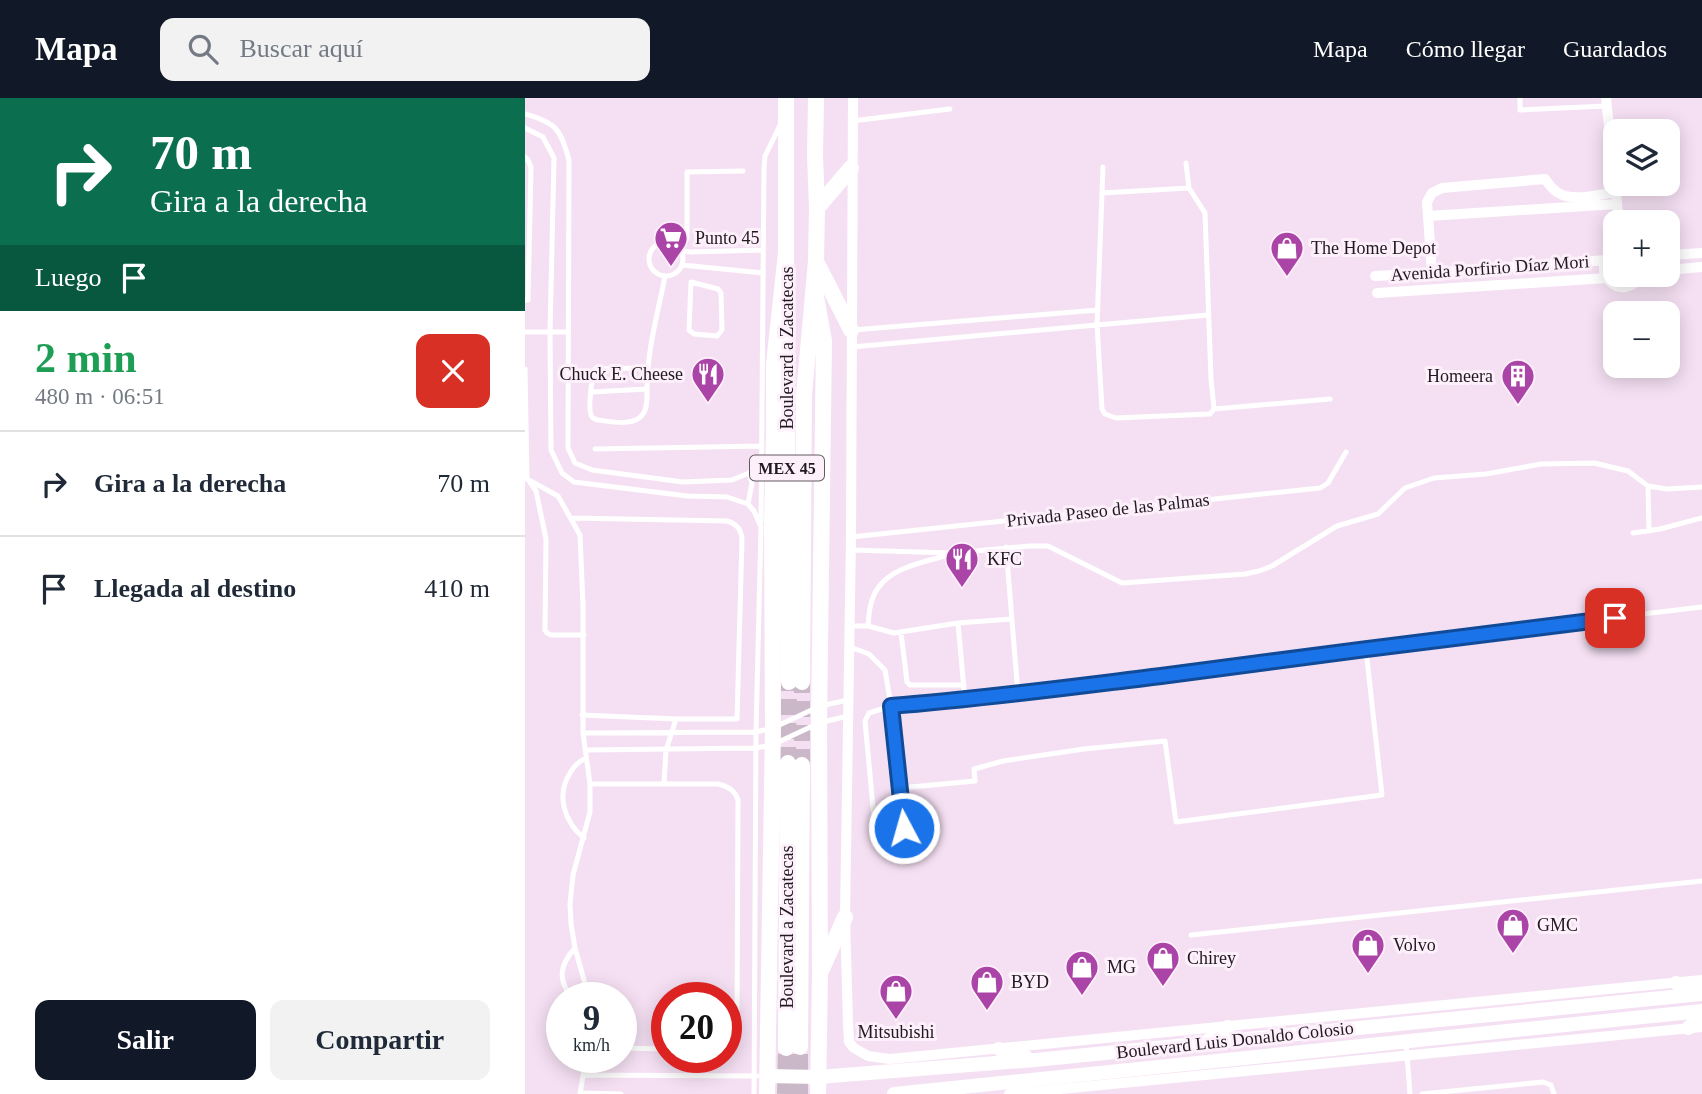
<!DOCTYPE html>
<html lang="es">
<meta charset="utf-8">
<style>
:root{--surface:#fff;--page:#f2f2f3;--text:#1f2937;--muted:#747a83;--line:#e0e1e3;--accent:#111827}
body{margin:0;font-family:"Times New Roman",serif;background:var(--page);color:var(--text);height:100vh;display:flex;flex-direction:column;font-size:26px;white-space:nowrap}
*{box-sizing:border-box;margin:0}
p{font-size:23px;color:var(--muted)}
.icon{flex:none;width:38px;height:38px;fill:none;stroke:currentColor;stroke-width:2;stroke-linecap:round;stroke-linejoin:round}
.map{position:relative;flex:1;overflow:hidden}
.side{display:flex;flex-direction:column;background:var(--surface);width:525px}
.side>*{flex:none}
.top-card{background:#0b6e4f;color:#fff;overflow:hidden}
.tools{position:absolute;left:1078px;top:21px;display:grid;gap:14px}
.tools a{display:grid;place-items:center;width:77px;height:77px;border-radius:14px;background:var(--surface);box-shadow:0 4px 18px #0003;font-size:35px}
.speed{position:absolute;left:21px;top:884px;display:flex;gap:14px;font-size:35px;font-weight:700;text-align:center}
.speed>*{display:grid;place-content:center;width:91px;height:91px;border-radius:50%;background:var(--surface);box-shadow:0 4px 18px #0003;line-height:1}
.speed small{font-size:18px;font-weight:400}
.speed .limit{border:10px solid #d22;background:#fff;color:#111}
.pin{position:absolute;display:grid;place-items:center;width:60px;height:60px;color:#fff;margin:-30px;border-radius:14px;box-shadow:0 4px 10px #0006}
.me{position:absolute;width:77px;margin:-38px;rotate:354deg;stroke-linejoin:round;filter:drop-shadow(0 0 5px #0008)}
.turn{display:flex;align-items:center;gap:24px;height:147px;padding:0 35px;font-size:32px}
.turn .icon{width:91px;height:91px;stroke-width:2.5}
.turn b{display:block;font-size:49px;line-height:60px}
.then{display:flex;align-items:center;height:66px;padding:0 35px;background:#0003;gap:14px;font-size:26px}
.round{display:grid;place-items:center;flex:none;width:74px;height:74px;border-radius:14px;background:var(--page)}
.head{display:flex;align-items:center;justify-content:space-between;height:119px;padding:0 35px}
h1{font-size:42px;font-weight:700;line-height:52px;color:#1e9e55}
.button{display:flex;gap:14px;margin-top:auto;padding:14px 35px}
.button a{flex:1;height:80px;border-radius:14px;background:var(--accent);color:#fff;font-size:28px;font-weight:700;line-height:80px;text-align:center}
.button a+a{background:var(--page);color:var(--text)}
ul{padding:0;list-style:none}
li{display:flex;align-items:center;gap:21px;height:105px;padding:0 35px;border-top:2px solid var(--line)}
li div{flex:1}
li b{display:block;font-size:26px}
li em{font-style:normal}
header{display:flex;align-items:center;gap:42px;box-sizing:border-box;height:98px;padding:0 35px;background:var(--accent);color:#fff}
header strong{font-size:33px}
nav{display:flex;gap:38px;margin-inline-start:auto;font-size:24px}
.search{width:490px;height:63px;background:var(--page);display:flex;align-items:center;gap:18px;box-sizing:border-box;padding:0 24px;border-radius:14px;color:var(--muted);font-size:26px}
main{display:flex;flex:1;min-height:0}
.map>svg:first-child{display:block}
</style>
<header>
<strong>Mapa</strong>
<div class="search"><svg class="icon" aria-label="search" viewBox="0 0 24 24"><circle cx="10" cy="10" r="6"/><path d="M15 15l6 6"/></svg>Buscar aquí</div>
<nav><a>Mapa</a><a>Cómo llegar</a><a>Guardados</a></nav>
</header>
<main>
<section class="side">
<div class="top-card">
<div class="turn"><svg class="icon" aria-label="right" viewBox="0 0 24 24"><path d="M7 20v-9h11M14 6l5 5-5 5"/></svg><div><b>70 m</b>Gira a la derecha</div></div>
<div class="then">Luego<svg class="icon" aria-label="arrive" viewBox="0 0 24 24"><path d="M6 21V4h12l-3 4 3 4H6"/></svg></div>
</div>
<div class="head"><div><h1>2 min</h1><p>480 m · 06:51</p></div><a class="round" style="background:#d93025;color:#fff"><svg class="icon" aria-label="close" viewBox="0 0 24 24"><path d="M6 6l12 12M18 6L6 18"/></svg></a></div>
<ul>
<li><svg class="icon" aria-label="right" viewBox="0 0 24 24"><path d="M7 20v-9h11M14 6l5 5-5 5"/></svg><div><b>Gira a la derecha</b></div><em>70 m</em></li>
<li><svg class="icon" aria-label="arrive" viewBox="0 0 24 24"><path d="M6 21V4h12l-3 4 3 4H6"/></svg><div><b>Llegada al destino</b></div><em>410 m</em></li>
</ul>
<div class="button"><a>Salir</a><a>Compartir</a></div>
</section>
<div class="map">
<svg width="1177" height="996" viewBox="0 0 1177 996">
<rect width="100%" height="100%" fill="#f5e0f3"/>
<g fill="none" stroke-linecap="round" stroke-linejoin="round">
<path stroke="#cab8c9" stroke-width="16" stroke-dasharray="16 8" stroke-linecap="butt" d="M 263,665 L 264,584
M 277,667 L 277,584
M 260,996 L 261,950
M 275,996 L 275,949"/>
<path stroke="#fff" stroke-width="5" d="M 995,0 L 995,12 L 1081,8
M 0,16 C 32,25 35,31 44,62 L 43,350 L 50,365 L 67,372 L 158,384 L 207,382 L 224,375 L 236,364 L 245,364
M 327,23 L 425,11
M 0,30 L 18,39 L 29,60 L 25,234 L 26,352 L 37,375 L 49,384 L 162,398 L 202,399 L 223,406 L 229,413 L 236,429 L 231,634 L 229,996
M 0,59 L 3,62 L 6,69 L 3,202 L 0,202
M 578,69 L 572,226 L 577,311 L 580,316 L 591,320 L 685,316 L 689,311 L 686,281 L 680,115 L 664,90 L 661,65
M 577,95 L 664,90
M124 161a17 17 0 1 1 34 0a17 17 0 1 1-34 0Z
M 152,148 L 160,144 L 162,140 L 162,74 L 218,73
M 156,153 L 166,154 L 238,152
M 157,167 L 238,175
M 166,184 L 193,191 L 196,195 L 197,232 L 192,238 L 169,236 L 164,232 Z
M 328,232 L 573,212
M 0,234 L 43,234
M 327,249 L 683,217
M 121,270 L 70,271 C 67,279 62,312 67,319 C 68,320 70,321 72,322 C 83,323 104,328 114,320 C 123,314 122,300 122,290 C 122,252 133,215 140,178
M 0,271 L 2,380 L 11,393 L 21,441 L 20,532 L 22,535 L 26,537 L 59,537
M 66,294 L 122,291
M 689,311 L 805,301
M 70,351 L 237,348
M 0,380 L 33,398 L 55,437 L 58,507 L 58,635 L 65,686 L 65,714 L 48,777 L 45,806 L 46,826 L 50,850 L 64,900
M 1123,388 L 1124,433
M 223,406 L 227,385 L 224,375
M 46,420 L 202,423 C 212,426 216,431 217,441 L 212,621 L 151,621 L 57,617
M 236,425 L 239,71 L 240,58 L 256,25
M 1108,435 L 1135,431 L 1177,420
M 326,439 L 795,390 L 803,385 L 821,354
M 481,449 L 493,596
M 326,452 L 429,455 L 505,448 L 523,448 L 597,485 L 720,476 L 734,473 L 747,468 L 812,428 L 853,416 L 880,390 L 909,380 L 961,376 L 1016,366 L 1069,365 L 1103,373 L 1123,388 L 1142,391 L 1177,389
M 433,525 L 440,603
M 325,528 L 343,528 L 369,535 L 433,525 L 486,521
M 343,528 C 344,515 345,501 353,490 C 367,469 400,464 423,457
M 376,535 L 382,584 L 385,587 L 439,587
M 325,549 L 344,556 L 360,572 L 366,608 L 379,730 L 378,734 C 372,738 359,739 352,736 L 350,731 L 340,623 L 344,615 L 366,608 L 440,603 L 1008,529 L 1177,509
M 58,635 L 231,634 L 248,630 L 295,608 L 323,602
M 60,652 L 231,650 L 247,647 L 294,625 L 323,618
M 65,686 L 193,686 C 203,688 210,692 213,702 L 212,923 L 209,949 L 201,952
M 139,686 L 141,652 L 151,621
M 375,690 L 450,683 L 449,671 L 478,663 L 559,651 L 640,643 L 651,724 L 857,697 L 841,552
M 59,740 C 39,724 31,697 45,675 C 49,668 54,663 61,660
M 666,837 L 1177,783
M 47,900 C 32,881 35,867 50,850
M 881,944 L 885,996
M 96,950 L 142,951
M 58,977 L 232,978
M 55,995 L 96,996
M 55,996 L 61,959
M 897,996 L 1018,984 L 1026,987 L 1029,996"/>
<path stroke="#fff" stroke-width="10" d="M 328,0 L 326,439 L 320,819 L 323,925 L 324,944 L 329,950 L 343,958 L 365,961 L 1177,882
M 1081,0 L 1094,124
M 903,118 L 1092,106
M 1090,153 C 1060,172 1098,208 1116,177
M 1143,157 L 1177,155
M 1143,172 L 1177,169
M 907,175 L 902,104 L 907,95 L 917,90 L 1020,81 C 1023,85 1027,91 1032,94 C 1047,105 1074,96 1091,94
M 850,178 L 907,175 L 1081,162
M 852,195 L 1082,180
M 484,996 L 1177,929"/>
<path stroke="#fff" stroke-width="14" d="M 1151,885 L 1177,894
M 1163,930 L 1177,919
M 681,944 L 703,929
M 474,951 L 501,959
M 242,978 L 293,979 L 510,962 L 1177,896
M 369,996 L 1177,913"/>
<path stroke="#fff" stroke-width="16" d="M 292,110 L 326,70
M 292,165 L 326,232
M 261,166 L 261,0
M 290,193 L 299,243 L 294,625 L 295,876 L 293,996
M 261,230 L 264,584
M 277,584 L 279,297 L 291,163 L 292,110 L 290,57 L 291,0
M 297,871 L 320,819
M 275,949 L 277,667
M 261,950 L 263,665
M 242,996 L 248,630 L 247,425 L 249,330 L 249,266 L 261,155"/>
</g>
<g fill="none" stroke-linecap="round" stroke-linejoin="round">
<defs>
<path id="route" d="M 379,730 L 366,608 C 457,601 546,589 636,578 C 787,558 939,538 1090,520"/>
</defs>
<use href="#route" stroke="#114b97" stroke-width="18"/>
<use href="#route" stroke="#1a73e8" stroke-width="12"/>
</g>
<defs>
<symbol id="supermarket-pin" viewBox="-11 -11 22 30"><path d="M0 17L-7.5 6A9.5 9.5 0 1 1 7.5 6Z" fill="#ab44a7" stroke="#fdf0fb"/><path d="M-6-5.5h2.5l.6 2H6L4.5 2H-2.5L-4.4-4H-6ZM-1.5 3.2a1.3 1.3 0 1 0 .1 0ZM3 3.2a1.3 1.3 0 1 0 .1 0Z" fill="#fff"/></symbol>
<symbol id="shop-pin" viewBox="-11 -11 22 30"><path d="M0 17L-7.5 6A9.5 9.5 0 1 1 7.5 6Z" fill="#ab44a7" stroke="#fdf0fb"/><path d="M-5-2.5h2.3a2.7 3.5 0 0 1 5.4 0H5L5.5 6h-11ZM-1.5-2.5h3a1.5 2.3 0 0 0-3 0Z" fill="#fff"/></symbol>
<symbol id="restaurant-pin" viewBox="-11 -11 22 30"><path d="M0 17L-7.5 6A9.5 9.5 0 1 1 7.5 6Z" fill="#ab44a7" stroke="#fdf0fb"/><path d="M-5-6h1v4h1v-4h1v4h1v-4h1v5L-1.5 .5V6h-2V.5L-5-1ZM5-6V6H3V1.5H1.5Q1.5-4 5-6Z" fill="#fff"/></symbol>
<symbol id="building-pin" viewBox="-11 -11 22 30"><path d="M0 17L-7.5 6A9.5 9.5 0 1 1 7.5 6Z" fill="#ab44a7" stroke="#fdf0fb"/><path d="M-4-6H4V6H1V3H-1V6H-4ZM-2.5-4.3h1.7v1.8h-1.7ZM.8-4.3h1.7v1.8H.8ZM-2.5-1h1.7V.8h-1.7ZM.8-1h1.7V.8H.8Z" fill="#fff"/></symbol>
</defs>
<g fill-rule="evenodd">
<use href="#supermarket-pin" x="127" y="121" width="38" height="52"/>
<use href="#shop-pin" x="743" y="131" width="38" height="52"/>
<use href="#restaurant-pin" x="164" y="257" width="38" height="52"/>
<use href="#building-pin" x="974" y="259" width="38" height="52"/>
<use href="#restaurant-pin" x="418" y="442" width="38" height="52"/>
<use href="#shop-pin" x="969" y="808" width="38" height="52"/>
<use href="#shop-pin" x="824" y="828" width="38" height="52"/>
<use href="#shop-pin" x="619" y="841" width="38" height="52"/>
<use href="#shop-pin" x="538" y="850" width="38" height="52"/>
<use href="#shop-pin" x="443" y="865" width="38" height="52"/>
<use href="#shop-pin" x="352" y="874" width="38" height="52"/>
</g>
<g text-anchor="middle" stroke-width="6" stroke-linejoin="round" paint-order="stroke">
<rect fill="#fdf0fb" stroke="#625a62" stroke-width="2" x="225" y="357.5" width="74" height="25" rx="5"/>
<g font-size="16" font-weight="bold" fill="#201920">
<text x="262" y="376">MEX 45</text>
</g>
<g font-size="18" fill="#201920" stroke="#fdf0fb" text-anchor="start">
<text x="170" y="146">Punto 45</text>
<text x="786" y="156">The Home Depot</text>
<text x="158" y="282" text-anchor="end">Chuck E. Cheese</text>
<text x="968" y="284" text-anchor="end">Homeera</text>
<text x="462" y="467">KFC</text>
<text x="1012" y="833">GMC</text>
<text x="868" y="853">Volvo</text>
<text x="662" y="866">Chirey</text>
<text x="582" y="875">MG</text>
<text x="486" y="890">BYD</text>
<text x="371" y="940" text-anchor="middle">Mitsubishi</text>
</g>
<g font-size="18" fill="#201920" stroke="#fdf0fb">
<text transform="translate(965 170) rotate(-4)" y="6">Avenida Porfirio Díaz Mori</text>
<text transform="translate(262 250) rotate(-90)" y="6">Boulevard a Zacatecas</text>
<text transform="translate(583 412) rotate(-6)" y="6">Privada Paseo de las Palmas</text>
<text transform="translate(262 829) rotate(-90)" y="6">Boulevard a Zacatecas</text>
<text transform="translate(710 942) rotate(-6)" y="6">Boulevard Luis Donaldo Colosio</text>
</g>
</g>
</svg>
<div class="tools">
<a><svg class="icon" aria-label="layers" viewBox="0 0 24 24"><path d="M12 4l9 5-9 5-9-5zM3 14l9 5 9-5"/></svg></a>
<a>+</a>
<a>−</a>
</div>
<div class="speed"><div>9<small>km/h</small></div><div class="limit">20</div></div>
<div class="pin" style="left:1090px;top:520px;background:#d93025"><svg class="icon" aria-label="arrive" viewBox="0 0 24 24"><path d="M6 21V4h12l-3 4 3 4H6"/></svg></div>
<svg class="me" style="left:379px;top:730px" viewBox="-20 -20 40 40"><circle r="17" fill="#1a73e8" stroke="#fff" stroke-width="3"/><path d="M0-11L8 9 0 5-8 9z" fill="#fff"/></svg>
</div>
</main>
